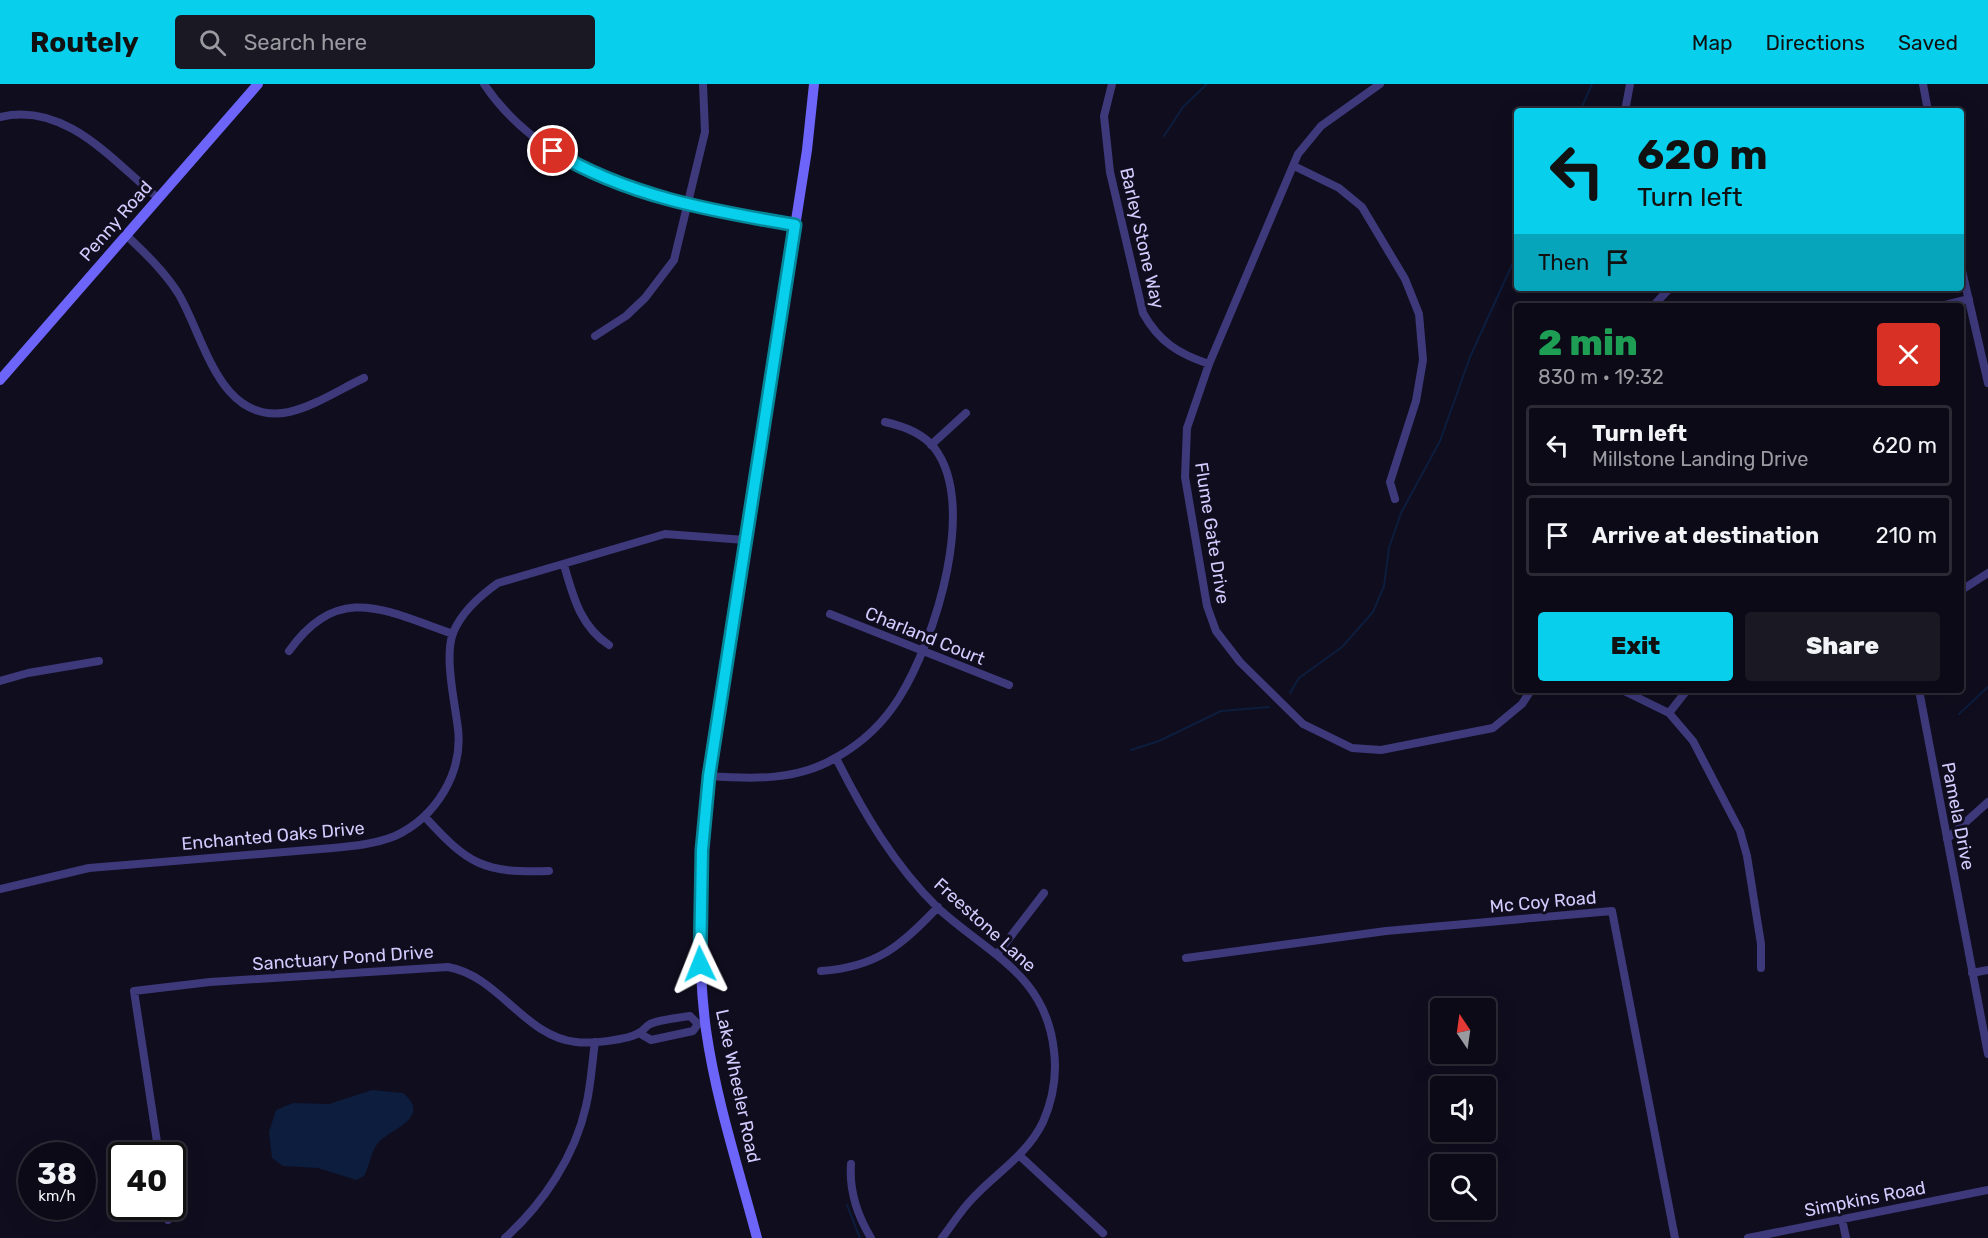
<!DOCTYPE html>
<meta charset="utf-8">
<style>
:root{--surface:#0c0a16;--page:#1a1823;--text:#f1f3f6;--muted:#9a9aa1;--line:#2c2b35;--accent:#08cfec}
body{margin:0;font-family:Rubik,sans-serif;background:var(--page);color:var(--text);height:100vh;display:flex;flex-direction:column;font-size:22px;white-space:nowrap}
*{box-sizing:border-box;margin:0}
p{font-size:20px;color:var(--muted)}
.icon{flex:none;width:33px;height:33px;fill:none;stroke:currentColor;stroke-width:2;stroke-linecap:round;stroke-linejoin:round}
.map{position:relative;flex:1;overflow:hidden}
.side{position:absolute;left:1514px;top:219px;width:450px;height:390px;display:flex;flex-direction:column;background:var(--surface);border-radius:6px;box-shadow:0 6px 24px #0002,0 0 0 2px var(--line)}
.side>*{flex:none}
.guide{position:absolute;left:1514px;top:24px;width:450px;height:183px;border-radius:6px;box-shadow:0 6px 24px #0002,0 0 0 2px var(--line);background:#08cfec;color:#111;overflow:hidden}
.needle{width:39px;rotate:347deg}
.fabs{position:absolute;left:1430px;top:914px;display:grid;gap:12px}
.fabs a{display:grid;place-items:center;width:66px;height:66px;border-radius:6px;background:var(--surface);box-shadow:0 6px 24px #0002,0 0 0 2px var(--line);font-size:30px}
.speed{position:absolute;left:18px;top:1058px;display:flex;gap:12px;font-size:30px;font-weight:700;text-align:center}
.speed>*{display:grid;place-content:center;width:78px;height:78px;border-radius:50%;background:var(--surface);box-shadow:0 6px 24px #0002,0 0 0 2px var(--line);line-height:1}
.speed small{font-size:15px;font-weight:400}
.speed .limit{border:3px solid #111;border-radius:9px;background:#fff;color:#111}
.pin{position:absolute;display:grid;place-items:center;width:51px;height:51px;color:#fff;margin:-26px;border:3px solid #fff;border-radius:50%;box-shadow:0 2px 6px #0007}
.me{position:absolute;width:66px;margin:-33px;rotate:358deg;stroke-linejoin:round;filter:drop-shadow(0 0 4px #0008)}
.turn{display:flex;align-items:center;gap:21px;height:126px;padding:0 24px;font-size:27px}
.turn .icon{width:78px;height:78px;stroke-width:2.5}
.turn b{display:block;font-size:42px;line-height:51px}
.then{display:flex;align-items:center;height:57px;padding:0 24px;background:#0003;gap:12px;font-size:22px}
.round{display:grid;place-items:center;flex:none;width:63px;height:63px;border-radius:6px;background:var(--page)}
.summary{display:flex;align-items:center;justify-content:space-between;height:102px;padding:0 24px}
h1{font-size:36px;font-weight:800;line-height:45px;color:#1e9e55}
.cta{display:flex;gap:12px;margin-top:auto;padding:12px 24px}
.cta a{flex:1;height:69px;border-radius:6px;background:var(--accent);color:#111;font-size:24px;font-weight:800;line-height:69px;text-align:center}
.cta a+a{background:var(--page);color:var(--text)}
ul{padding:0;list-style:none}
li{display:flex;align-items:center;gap:18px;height:81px;margin:0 12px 9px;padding:0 12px;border:3px solid var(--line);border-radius:6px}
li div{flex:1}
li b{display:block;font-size:22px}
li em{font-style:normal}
header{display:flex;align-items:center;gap:36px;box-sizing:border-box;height:84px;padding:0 30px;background:var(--accent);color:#111}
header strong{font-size:28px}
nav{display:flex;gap:33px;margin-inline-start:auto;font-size:21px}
.search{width:420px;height:54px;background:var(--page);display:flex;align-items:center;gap:15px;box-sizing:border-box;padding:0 21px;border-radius:6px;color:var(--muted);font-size:22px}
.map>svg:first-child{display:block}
</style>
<header>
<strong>Routely</strong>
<div class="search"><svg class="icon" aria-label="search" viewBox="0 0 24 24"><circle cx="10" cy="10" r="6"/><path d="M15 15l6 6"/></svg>Search here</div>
<nav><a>Map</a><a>Directions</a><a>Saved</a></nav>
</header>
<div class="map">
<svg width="1988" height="1154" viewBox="0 0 1988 1154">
<rect width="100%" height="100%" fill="#100d1e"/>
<path fill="#0c1d3d" d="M 372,1006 L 403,1009 C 432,1033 393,1044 380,1057 C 371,1065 370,1082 364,1092 L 356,1096 L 318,1084 L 283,1082 L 272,1074 L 269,1048 L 276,1026 L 293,1019 L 329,1020 Z"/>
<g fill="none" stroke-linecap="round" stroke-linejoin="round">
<path stroke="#0c1d3d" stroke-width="2" d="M 1580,27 L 1592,0
M 1164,52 L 1183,23 L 1207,0
M 1290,609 L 1299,594 L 1342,563 L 1373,528 L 1384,502 L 1389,464 L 1401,429 L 1440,357 L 1470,273 L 1516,172
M 1959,630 L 1988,603
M 1131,666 L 1159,657 L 1221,627 L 1269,623
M 847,1121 L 860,1154"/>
<path stroke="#3d397b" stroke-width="8" d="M 484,0 C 551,100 684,123 795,141
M 1112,0 L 1104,32 L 1110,88 L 1143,229 C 1159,258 1179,270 1209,280
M 1380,0 L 1321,42 L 1298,70 L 1209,280 L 1187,344 L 1185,393 L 1207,522 L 1216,547 L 1240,578 L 1303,640 L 1352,664 L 1381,666 L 1493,644 L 1522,620 L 1531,606
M 1923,0 L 1928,27
M 1625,27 L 1630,0
M 0,33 C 65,17 113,77 158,114
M 1294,82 L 1339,104 L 1362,123 L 1405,195 L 1419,230 L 1423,276 L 1416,317 L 1390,398 L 1395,415
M 126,151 C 145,169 164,187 178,209 C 205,254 219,342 289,328 C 315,322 340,305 364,294
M 1960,178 L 1988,299
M 1653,222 L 1670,204
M 1941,222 L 1969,215
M 595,252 L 626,232 L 645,214 L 674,176 L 705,48 L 703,0
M 931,361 L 966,329
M 564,481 C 573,512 580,542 609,561
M 1960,507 L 1988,489
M 830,530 L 1009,601
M 289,567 C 339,497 386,527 453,550
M 0,597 L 28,589 L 99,577
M 1622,606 L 1669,629 L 1693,657 L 1740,747 L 1747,772 L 1761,860 L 1761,884
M 1919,606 L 1988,970
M 1669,629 L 1687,606
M 836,674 C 863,728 894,781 938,824 C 988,870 1046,890 1054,967 C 1057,991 1053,1015 1043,1038 C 1027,1071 997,1088 973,1114 C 961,1126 952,1141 942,1154
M 709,692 C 752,695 798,697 837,673 C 862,659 884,638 899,614 C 934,559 982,413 930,359 C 917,347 902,342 885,338
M 425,733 C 469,781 483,789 549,787
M 1947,755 L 1988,718
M 0,805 L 89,784 L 333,764 C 354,762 375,760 395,752 C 436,733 463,689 458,645 C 455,619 444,573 453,549 C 461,529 481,511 498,499 L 665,450 L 745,456
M 998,869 L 1044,809
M 1186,874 L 1386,847 L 1612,827 L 1675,1154
M 821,887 C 877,883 901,862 938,823
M 1972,889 L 1988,886
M 639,949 L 651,956 L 693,947 L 698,940 L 703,939
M 159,1071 L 134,907 L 210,898 L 448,883 C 499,892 525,953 576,958 C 591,960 627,956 639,949 C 643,947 646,942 650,940 C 661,935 678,934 690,932 L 698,940
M 1020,1072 L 1103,1149
M 851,1080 C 849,1107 857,1131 871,1154
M 166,1122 L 168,1136
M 1842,1135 L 1846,1154
M 505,1154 C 543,1120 575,1072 586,1022 C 591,1001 592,979 595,958
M 1748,1154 L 1988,1106"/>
<path stroke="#6d65fa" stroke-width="10" d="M 0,296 L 258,0
M 757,1154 C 739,1086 716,1016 706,946 C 695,861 701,777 709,692 L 807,66 L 814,0"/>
</g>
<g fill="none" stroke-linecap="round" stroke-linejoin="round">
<defs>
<path id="route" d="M 553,67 C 626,112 712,127 795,141 L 709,692 L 702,766 L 700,880"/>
</defs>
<use href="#route" stroke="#058799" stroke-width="15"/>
<use href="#route" stroke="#08cfec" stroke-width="10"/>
</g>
<g text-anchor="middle" stroke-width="6" stroke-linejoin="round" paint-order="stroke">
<g font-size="18" fill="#d2cbfd" stroke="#100d1e">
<text transform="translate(116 137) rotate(-49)" y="6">Penny Road</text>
<text transform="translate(1142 154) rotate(77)" y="6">Barley Stone Way</text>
<text transform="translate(1212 449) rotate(81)" y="6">Flume Gate Drive</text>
<text transform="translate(925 552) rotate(22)" y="6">Charland Court</text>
<text transform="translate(1958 732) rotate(79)" y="6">Pamela Drive</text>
<text transform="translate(273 752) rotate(-5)" y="6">Enchanted Oaks Drive</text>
<text transform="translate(1543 818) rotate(-5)" y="6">Mc Coy Road</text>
<text transform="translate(985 841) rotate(42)" y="6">Freestone Lane</text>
<text transform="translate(343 874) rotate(-4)" y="6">Sanctuary Pond Drive</text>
<text transform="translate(738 1002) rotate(78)" y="6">Lake Wheeler Road</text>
<text transform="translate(1865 1115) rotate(-11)" y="6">Simpkins Road</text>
</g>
</g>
</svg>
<div class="fabs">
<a><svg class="needle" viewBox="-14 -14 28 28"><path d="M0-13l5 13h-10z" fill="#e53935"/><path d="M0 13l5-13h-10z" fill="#9a9aa1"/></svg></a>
<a><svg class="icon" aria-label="sound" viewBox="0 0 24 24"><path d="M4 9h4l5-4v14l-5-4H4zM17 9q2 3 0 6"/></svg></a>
<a><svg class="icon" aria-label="search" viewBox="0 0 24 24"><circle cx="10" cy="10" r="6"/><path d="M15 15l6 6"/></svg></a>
</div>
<div class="speed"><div>38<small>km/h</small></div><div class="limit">40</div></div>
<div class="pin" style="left:553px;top:67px;background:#d93025"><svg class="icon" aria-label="arrive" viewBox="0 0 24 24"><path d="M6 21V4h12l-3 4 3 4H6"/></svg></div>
<svg class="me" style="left:700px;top:880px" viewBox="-20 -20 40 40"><path d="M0-17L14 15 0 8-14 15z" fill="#08cfec" stroke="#fff" stroke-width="4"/></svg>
<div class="guide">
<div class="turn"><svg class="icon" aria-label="left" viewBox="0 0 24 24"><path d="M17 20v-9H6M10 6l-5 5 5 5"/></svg><div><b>620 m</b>Turn left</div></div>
<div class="then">Then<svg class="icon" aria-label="arrive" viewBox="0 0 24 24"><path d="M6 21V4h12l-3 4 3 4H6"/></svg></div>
</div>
<section class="side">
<div class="summary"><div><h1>2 min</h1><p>830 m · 19:32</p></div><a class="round" style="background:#d93025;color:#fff"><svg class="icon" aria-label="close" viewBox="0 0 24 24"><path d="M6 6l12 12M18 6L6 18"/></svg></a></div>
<ul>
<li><svg class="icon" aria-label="left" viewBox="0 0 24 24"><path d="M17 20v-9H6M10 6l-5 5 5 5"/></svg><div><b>Turn left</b><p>Millstone Landing Drive</p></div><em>620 m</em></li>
<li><svg class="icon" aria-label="arrive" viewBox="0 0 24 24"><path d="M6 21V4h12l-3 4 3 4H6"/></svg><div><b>Arrive at destination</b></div><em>210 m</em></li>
</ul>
<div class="cta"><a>Exit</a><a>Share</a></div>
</section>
</div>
